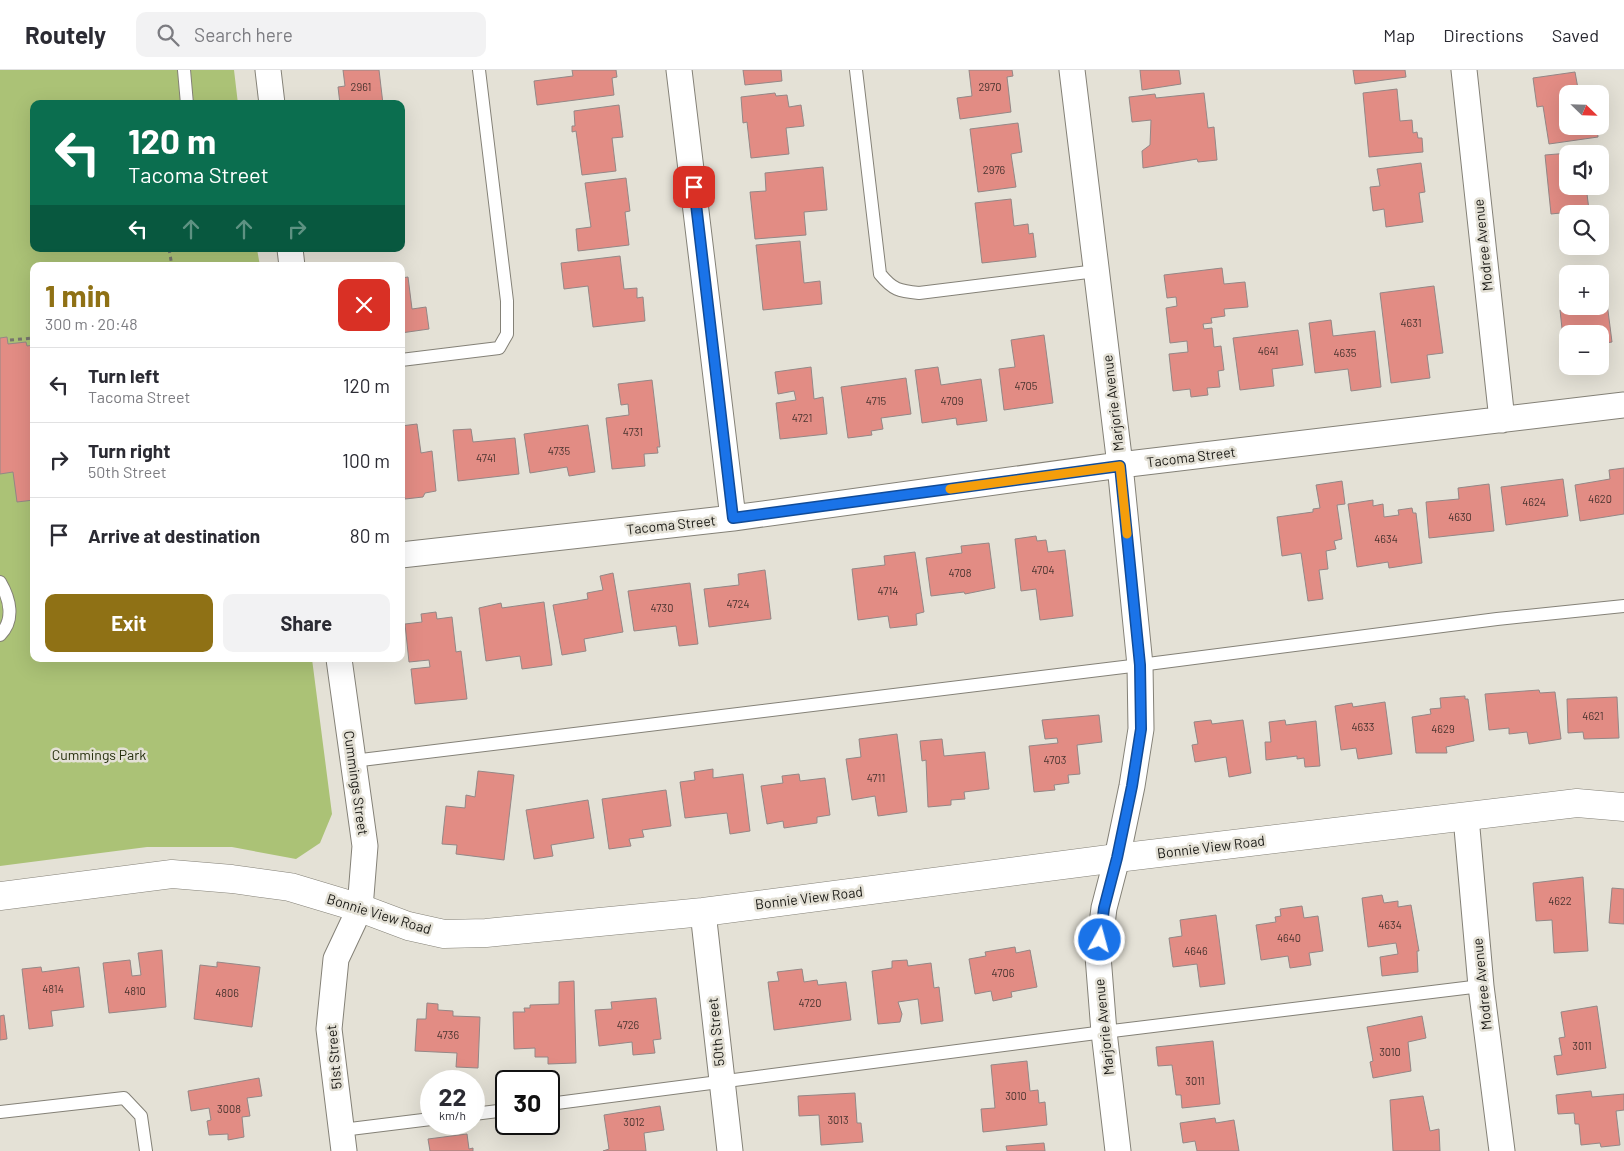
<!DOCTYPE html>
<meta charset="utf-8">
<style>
:root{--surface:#fff;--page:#f2f2f3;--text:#2b2b33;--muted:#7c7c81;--line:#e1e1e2;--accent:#8f7115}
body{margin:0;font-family:Barlow,sans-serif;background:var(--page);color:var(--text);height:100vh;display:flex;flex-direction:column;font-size:19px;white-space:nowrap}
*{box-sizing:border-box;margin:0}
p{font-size:16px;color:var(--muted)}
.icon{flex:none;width:28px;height:28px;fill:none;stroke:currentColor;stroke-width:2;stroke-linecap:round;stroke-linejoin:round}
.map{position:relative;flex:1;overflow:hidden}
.side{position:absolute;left:30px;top:192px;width:375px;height:400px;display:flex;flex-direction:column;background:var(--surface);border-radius:10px;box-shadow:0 5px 20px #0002}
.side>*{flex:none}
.banner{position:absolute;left:30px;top:30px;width:375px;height:152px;border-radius:10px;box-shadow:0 5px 20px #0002;background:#0b6e4f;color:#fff;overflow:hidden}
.needle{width:32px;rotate:113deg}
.buttons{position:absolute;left:1559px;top:15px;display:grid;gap:10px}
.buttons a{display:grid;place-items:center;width:50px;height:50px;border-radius:10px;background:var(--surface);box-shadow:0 5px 20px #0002;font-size:25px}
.speed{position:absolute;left:420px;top:1000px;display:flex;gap:10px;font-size:25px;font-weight:700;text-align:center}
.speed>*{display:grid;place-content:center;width:65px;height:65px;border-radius:50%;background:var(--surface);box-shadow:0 5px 20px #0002;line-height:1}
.speed small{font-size:12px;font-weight:400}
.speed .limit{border:2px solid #111;border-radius:8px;background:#fff;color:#111}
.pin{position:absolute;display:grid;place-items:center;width:42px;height:42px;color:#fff;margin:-21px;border-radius:10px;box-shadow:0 2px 8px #0006}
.me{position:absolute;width:55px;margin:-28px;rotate:7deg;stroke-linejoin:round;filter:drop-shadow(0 0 4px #0008)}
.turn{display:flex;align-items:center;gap:18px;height:105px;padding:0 15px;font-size:22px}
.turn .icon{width:65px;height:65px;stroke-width:2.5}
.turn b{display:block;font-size:35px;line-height:42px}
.lanes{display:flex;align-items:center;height:48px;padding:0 15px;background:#0003;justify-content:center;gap:25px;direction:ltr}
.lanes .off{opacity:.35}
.round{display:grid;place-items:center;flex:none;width:52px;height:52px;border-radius:10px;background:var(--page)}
.overview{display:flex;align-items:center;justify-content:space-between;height:85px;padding:0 15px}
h1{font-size:30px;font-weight:700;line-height:38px;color:var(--accent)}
.primary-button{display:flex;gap:10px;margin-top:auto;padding:10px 15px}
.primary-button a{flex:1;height:58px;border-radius:10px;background:var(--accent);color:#fff;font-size:20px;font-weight:700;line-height:58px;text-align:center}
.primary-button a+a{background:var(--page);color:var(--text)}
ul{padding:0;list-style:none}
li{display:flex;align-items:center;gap:15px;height:75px;padding:0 15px;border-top:1px solid var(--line)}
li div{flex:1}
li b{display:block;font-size:19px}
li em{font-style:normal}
header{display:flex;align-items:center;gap:30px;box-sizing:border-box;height:70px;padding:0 25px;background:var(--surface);border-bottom:1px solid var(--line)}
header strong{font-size:24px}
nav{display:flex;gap:28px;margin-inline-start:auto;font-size:18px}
.search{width:350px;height:45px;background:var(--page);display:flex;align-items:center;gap:12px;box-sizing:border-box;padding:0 18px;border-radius:10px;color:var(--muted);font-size:19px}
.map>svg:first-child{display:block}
</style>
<header>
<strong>Routely</strong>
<div class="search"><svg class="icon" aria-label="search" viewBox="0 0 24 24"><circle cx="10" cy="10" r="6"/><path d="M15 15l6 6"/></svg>Search here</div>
<nav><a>Map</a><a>Directions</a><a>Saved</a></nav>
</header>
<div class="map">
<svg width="1624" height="1081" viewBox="0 0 1624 1081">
<rect width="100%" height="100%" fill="#e4e1d6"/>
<path fill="#abc276" d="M 0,0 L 234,0 L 238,34 L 34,34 L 34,179 L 257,179 L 260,196 L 34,196 L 34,589 L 312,589 L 332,744 L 320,773 L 296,789 L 232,777 L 147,777 L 0,796 Z"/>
<path fill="#e28c84" stroke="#948786" d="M 343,0 L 379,0 L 383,34 L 340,34 L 338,17 L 345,16 Z
M 572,0 L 616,0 L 617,7 L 612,8 L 614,25 L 537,35 L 534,11 L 573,6 Z
M 743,0 L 781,0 L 782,11 L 745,15 Z
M 969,0 L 1012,0 L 1013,6 L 1007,7 L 1011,42 L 960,49 L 957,28 L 972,26 Z
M 1140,0 L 1179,0 L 1181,14 L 1142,20 Z
M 1353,0 L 1405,0 L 1406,7 L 1355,14 Z
M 1575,2 L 1579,24 L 1568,24 L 1568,56 L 1597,56 L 1598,67 L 1549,74 L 1543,36 L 1537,37 L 1533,8 Z
M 1397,19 L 1400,51 L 1412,50 L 1413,63 L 1417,62 L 1418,68 L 1422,68 L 1423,82 L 1369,87 L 1363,23 Z
M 775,23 L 776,26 L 787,25 L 789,37 L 801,35 L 804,56 L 786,58 L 789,84 L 751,88 L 747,52 L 743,53 L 741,27 Z
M 1204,23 L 1208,58 L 1214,57 L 1217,90 L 1198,92 L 1197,89 L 1143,98 L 1142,81 L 1150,75 L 1151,50 L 1132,52 L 1129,27 L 1155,24 L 1156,28 Z
M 619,35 L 623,67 L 612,68 L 616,101 L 582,105 L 576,61 L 572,62 L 572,56 L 575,56 L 574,41 Z
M 1018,53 L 1022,82 L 1011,84 L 1016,117 L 978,122 L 970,59 Z
M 1582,82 L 1583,84 L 1568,84 L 1568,116 L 1586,116 L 1589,140 L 1551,144 L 1545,85 Z
M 1421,93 L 1425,122 L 1419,123 L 1423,152 L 1386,157 L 1384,139 L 1373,141 L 1370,117 L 1380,116 L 1377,99 Z
M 823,97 L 827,140 L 804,142 L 806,165 L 755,169 L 750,122 L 766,121 L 765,103 Z
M 626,108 L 630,141 L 625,142 L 629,175 L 578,181 L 576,159 L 591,157 L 585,113 Z
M 1011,129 L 1014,156 L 1028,154 L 1029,164 L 1033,163 L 1036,187 L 982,193 L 975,133 Z
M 800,171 L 804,213 L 820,211 L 822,234 L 763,240 L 756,175 Z
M 620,186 L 624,219 L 637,218 L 637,228 L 643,227 L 645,251 L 593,257 L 588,216 L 564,219 L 561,193 Z
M 1222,198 L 1224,214 L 1245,212 L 1248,237 L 1224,239 L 1225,246 L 1211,248 L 1212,253 L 1203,254 L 1204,259 L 1212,258 L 1214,277 L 1221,276 L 1224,300 L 1218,301 L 1220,317 L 1207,318 L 1208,325 L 1191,327 L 1190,319 L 1173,321 L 1169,284 L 1188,282 L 1187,271 L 1170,273 L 1166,238 L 1177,236 L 1176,227 L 1167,228 L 1164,205 Z
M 408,207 L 412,239 L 426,237 L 429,259 L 401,263 L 401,208 Z
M 1568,209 L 1568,229 L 1562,229 L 1560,210 Z
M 1434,216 L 1443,283 L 1427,285 L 1430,308 L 1391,313 L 1380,223 Z
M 1607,233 L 1612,272 L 1600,274 L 1600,264 L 1568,264 L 1568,276 L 1564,277 L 1560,240 L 1580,236 L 1600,236 L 1600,234 Z
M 1331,250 L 1333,266 L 1375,261 L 1381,317 L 1351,321 L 1348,299 L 1315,303 L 1309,253 Z
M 1298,260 L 1303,295 L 1272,299 L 1274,316 L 1240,320 L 1233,268 Z
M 1044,265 L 1053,333 L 1004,340 L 999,299 L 1015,297 L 1011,270 Z
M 7,267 L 8,274 L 26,272 L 27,276 L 34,275 L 34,430 L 17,432 L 13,402 L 0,404 L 0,268 Z
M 811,297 L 814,329 L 823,327 L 827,364 L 780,369 L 776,333 L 796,330 L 794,321 L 778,324 L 775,302 Z
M 938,297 L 941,315 L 981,309 L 987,351 L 957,355 L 956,348 L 922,353 L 915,300 Z
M 906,308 L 911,344 L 881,348 L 883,359 L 871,361 L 872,365 L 848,368 L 841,317 Z
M 652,310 L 660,377 L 657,377 L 658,383 L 644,384 L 645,396 L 612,399 L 606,348 L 629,345 L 628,334 L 621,335 L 618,314 Z
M 417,354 L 421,383 L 432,381 L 436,421 L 425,423 L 423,427 L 405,429 L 404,423 L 401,424 L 401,385 L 404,385 L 403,377 L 401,377 L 401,356 Z
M 588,355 L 595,402 L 569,406 L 567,397 L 530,403 L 524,364 Z
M 471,359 L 473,372 L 515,368 L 519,404 L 458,411 L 453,360 Z
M 1624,398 L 1624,444 L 1580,451 L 1575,415 L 1610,409 L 1609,400 Z
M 1563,409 L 1568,446 L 1506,455 L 1501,417 Z
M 1342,411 L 1345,434 L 1337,435 L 1342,469 L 1334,471 L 1336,479 L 1326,481 L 1328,499 L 1319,500 L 1323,529 L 1308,531 L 1301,483 L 1282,486 L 1277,447 L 1313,442 L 1313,439 L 1320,438 L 1316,415 Z
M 1489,414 L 1494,461 L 1429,468 L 1426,432 L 1459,429 L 1458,418 Z
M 1373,430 L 1373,436 L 1383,434 L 1384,447 L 1399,445 L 1398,440 L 1412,438 L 1413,443 L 1416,443 L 1422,493 L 1389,498 L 1388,492 L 1357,497 L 1348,434 Z
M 1036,466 L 1037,471 L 1046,470 L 1048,482 L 1065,480 L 1073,546 L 1040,550 L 1036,519 L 1021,521 L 1015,469 Z
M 989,473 L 995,518 L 965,524 L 964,522 L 931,526 L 926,488 L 962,483 L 961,476 Z
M 915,482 L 924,542 L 916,544 L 917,555 L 890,558 L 888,546 L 858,550 L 852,499 L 885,495 L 884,486 Z
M 765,500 L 771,549 L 709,557 L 704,519 L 739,515 L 738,504 Z
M 613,503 L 623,562 L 584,569 L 586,581 L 562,585 L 553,535 L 588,529 L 587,523 L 603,520 L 600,506 Z
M 690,513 L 698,574 L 679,576 L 676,556 L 634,561 L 628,521 Z
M 544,532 L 552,595 L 522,599 L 520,586 L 486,591 L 479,538 L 501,533 L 502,538 Z
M 436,542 L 437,549 L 452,547 L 456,582 L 461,581 L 467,629 L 415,634 L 411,599 L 430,597 L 429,590 L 409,592 L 405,554 L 422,552 L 421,544 Z
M 1539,620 L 1540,623 L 1555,622 L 1561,669 L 1529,674 L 1527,662 L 1509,664 L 1509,658 L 1489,660 L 1485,624 Z
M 1465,626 L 1465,629 L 1468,629 L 1474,671 L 1446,677 L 1447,683 L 1416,683 L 1412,647 L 1431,644 L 1430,639 L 1441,638 L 1440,628 Z
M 1617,627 L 1619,668 L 1584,669 L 1583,662 L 1568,663 L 1567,629 Z
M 1385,632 L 1392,684 L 1358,689 L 1356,678 L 1341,680 L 1335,636 L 1352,633 L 1353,637 Z
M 1099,645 L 1102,672 L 1077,675 L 1080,704 L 1068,705 L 1069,713 L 1054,715 L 1055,720 L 1034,722 L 1029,676 L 1058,673 L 1057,668 L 1045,669 L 1042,650 Z
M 1211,650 L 1212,654 L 1243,650 L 1251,703 L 1229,707 L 1226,687 L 1195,692 L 1192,675 L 1198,674 L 1194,652 Z
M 1285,650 L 1286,655 L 1316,651 L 1320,696 L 1305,697 L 1304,688 L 1297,689 L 1297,686 L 1266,690 L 1265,672 L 1271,672 L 1269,652 Z
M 897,664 L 907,742 L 878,746 L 875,726 L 852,730 L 846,689 L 861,687 L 859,669 Z
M 942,669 L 944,686 L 985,682 L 989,719 L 964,722 L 965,729 L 951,730 L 951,735 L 928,737 L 926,690 L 922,691 L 920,671 Z
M 713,699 L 713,708 L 743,704 L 750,761 L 730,764 L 727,743 L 685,748 L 680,712 L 695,710 L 694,702 Z
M 478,701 L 514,705 L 504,790 L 456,784 L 457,775 L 442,774 L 446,736 L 465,738 L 466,725 L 475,727 Z
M 799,704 L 800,711 L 825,708 L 830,745 L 817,747 L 817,753 L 784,758 L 783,751 L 767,754 L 761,716 L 783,713 L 782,706 Z
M 666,720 L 671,756 L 642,760 L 644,767 L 629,769 L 631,776 L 609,779 L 602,729 Z
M 588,730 L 594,768 L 551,775 L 553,786 L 534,789 L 526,740 Z
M 1583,807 L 1588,881 L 1554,883 L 1552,850 L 1536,851 L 1533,813 Z
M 1612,818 L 1624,819 L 1624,854 L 1609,853 Z
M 1382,825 L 1384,833 L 1398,831 L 1398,837 L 1411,835 L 1419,881 L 1417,881 L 1418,902 L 1382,906 L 1380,887 L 1398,884 L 1396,873 L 1368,877 L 1362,828 Z
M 1302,836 L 1304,848 L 1318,846 L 1323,881 L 1309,883 L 1311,895 L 1290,898 L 1288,886 L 1261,890 L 1256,855 L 1276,852 L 1275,847 L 1281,846 L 1280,839 Z
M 1216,845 L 1225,914 L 1200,917 L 1197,894 L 1173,897 L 1169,868 L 1182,866 L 1180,850 Z
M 1015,877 L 1016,883 L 1030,880 L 1037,917 L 1011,922 L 1012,927 L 993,931 L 991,921 L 975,924 L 969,889 L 986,886 L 985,882 Z
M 162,880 L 166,937 L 109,943 L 103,893 L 130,890 L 132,906 L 141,905 L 138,883 Z
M 907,890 L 908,896 L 931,893 L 934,918 L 939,917 L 943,951 L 921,954 L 918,929 L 898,932 L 902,944 L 900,952 L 878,954 L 872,901 L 892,898 L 892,891 Z
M 217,892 L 260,897 L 252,957 L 194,949 L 200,895 L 217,897 Z
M 41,897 L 42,902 L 79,897 L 84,937 L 51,941 L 53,956 L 29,959 L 22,899 Z
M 802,899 L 804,912 L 817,910 L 818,915 L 846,912 L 851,950 L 774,960 L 768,912 L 779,911 L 777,902 Z
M 574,911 L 576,993 L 548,994 L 548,987 L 535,987 L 535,978 L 514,979 L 513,942 L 525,942 L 524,938 L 530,938 L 530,935 L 559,934 L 559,912 Z
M 656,928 L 661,969 L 653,970 L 655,983 L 633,985 L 632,972 L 599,976 L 595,940 L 612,939 L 611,932 Z
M 427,933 L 438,934 L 438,940 L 453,941 L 453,946 L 480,947 L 478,998 L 456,997 L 457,983 L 415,981 L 417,949 L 426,949 Z
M 1597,936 L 1606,998 L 1557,1005 L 1554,986 L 1562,985 L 1559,968 L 1565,967 L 1561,942 Z
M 4,945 L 7,969 L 0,970 L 0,946 Z
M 1422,946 L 1426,968 L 1408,972 L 1411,1001 L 1373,1008 L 1370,992 L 1373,991 L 1367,957 Z
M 1213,971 L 1220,1034 L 1182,1038 L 1181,1025 L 1176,1025 L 1172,995 L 1158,996 L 1156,977 Z
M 1027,991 L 1030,1021 L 1038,1020 L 1039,1033 L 1045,1032 L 1047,1055 L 983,1062 L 981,1039 L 995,1038 L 991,995 Z
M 259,1008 L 262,1026 L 247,1028 L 250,1046 L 242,1047 L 244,1067 L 228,1070 L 228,1064 L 209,1065 L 207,1051 L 211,1050 L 209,1038 L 191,1041 L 188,1021 Z
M 1591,1021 L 1592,1027 L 1624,1024 L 1624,1040 L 1616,1041 L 1620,1075 L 1601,1077 L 1600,1073 L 1581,1075 L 1579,1054 L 1575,1054 L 1574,1043 L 1558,1044 L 1556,1025 Z
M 855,1023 L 857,1053 L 861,1053 L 863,1072 L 821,1075 L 819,1045 L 799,1046 L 798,1026 Z
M 1423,1026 L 1430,1061 L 1439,1059 L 1440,1081 L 1393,1081 L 1390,1030 Z
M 660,1036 L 664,1060 L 644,1063 L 646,1081 L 603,1081 L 609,1079 L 604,1045 Z
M 1215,1048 L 1216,1053 L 1234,1050 L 1239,1081 L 1197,1081 L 1195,1071 L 1183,1073 L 1180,1053 Z
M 467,1064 L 469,1079 L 473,1078 L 473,1081 L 430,1081 L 428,1069 Z
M 1044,1073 L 1045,1081 L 1007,1081 L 1006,1076 Z"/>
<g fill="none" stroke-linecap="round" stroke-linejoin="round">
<defs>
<path id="service" d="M 184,0 L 187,34
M 856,0 L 880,204 C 893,220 899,221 919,223 L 1096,201
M 401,290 L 499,278 L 507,264 L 507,231 L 479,0
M 0,512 C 10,529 15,550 0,565
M 353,691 L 1140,595 L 1497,549 L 1624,536
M 549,1034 L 1104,962 L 1481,916
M 0,1042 L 124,1028 L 141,1046 L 146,1081
M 474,1044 L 506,1040
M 342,1060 L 431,1049"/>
<path id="minor" d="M 268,0 L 272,34
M 679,0 L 733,448
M 1072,0 L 1120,395 L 1140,595 L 1141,659 L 1132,716 L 1117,788 L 1104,838 L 1098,886 L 1104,962 L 1118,1081
M 1464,0 L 1502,350
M 290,179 L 292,196
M 401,485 L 733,448 L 1120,395 L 1624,335
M 339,589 L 365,776 L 360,838 L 336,889 L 329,959 L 344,1081
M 1466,747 L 1481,916 L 1502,1081
M 703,842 L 730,1081"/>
<path id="tertiary" d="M 0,826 L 172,804 L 232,809 L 290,817 L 360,838 L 408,856 L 444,864 L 486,863 L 703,842 L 1117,788 L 1577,733 L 1624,737"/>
</defs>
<use href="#service" stroke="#848177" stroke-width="14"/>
<use href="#minor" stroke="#848177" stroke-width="27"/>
<use href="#tertiary" stroke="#848177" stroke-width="29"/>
<path stroke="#77756e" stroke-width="3" stroke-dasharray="4 4" stroke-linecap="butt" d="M 169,179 L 172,196
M 10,270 L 34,268"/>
<use href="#service" stroke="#fff" stroke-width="12"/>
<use href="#minor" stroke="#fff" stroke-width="25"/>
<use href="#tertiary" stroke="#fff" stroke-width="28"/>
</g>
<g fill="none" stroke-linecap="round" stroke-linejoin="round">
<defs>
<path id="route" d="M 694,117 L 733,448 L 1120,396 L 1140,595 L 1141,659 L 1132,716 L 1117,788 L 1104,838 L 1100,870"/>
</defs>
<use href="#route" stroke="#114b97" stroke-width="12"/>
<use href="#route" stroke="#1a73e8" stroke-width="9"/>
<path stroke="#f59e0b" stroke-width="9" d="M 950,419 L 1120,396 L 1127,464"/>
</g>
<g text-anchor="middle" stroke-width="5" stroke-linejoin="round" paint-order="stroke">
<g font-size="11" fill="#4b3530">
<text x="361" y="21">2961</text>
<text x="990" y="21">2970</text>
<text x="994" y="104">2976</text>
<text x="1411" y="257">4631</text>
<text x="1268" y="285">4641</text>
<text x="1345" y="287">4635</text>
<text x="1026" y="320">4705</text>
<text x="876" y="335">4715</text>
<text x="952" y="335">4709</text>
<text x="802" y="352">4721</text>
<text x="633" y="366">4731</text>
<text x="559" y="385">4735</text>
<text x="486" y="392">4741</text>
<text x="1600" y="433">4620</text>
<text x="1534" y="436">4624</text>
<text x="1460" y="451">4630</text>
<text x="1386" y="473">4634</text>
<text x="1043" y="504">4704</text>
<text x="960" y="507">4708</text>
<text x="888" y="525">4714</text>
<text x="738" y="538">4724</text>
<text x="662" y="542">4730</text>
<text x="1593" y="650">4621</text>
<text x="1363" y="661">4633</text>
<text x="1443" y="663">4629</text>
<text x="1055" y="694">4703</text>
<text x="876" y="712">4711</text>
<text x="1560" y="835">4622</text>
<text x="1390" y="859">4634</text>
<text x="1289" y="872">4640</text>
<text x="1196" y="885">4646</text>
<text x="1003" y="907">4706</text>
<text x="53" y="923">4814</text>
<text x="135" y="925">4810</text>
<text x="227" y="927">4806</text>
<text x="810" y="937">4720</text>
<text x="628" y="959">4726</text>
<text x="448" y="969">4736</text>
<text x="1582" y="980">3011</text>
<text x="1390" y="986">3010</text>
<text x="1195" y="1015">3011</text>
<text x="1016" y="1030">3010</text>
<text x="229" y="1043">3008</text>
<text x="838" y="1054">3013</text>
<text x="634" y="1056">3012</text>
</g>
<g font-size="14" fill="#191814" stroke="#e4e1d6">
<text transform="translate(1483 175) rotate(-96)" y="5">Modree Avenue</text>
<text transform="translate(1113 333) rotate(-97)" y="5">Marjorie Avenue</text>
<text transform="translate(1191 387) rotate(-7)" y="5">Tacoma Street</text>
<text transform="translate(671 455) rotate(-6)" y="5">Tacoma Street</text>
<text transform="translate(356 713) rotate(82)" y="5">Cummings Street</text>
<text transform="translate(1211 777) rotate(-7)" y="5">Bonnie View Road</text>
<text transform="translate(809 828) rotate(-7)" y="5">Bonnie View Road</text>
<text transform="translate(379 844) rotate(17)" y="5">Bonnie View Road</text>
<text transform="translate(1482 914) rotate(-96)" y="5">Modree Avenue</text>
<text transform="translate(1104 957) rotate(-96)" y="5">Marjorie Avenue</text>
<text transform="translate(716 962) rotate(-96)" y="5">50th Street</text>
<text transform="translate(334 987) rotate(-95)" y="5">51st Street</text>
</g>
<g font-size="14" fill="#252e0c" stroke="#e4e1d6">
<text x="99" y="690">Cummings Park</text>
</g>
</g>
</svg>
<div class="buttons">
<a><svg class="needle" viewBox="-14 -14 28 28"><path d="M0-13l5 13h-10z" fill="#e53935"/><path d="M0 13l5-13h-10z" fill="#7c7c81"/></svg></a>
<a><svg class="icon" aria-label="sound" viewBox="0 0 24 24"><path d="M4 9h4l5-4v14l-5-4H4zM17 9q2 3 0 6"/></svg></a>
<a><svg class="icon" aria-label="search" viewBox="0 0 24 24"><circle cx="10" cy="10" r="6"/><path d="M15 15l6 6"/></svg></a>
<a>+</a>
<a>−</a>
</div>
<div class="speed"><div>22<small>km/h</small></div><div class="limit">30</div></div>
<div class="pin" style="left:694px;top:117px;background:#d93025"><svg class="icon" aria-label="arrive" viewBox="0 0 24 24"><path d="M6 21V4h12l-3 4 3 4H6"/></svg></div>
<svg class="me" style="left:1100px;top:870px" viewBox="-20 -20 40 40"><circle r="17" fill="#1a73e8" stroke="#fff" stroke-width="3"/><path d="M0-11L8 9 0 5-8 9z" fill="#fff"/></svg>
<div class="banner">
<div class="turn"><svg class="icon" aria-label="left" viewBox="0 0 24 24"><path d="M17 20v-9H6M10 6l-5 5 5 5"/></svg><div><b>120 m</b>Tacoma Street</div></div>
<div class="lanes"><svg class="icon" aria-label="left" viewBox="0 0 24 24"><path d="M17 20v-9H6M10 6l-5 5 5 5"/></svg><svg class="icon off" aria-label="ahead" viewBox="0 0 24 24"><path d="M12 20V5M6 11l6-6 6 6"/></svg><svg class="icon off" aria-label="ahead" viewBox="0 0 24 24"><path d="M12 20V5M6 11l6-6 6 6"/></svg><svg class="icon off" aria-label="right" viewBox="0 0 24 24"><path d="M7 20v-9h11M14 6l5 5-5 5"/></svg></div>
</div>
<section class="side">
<div class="overview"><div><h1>1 min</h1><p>300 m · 20:48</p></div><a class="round" style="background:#d93025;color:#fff"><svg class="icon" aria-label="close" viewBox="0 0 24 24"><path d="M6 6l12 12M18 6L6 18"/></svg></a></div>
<ul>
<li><svg class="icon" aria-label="left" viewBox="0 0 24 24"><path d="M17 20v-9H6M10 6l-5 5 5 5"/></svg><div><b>Turn left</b><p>Tacoma Street</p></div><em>120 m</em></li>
<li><svg class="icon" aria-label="right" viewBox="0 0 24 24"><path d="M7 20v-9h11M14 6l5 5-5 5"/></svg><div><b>Turn right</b><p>50th Street</p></div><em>100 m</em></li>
<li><svg class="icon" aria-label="arrive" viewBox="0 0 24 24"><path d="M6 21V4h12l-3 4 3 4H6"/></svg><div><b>Arrive at destination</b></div><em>80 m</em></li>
</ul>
<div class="primary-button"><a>Exit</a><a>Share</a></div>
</section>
</div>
